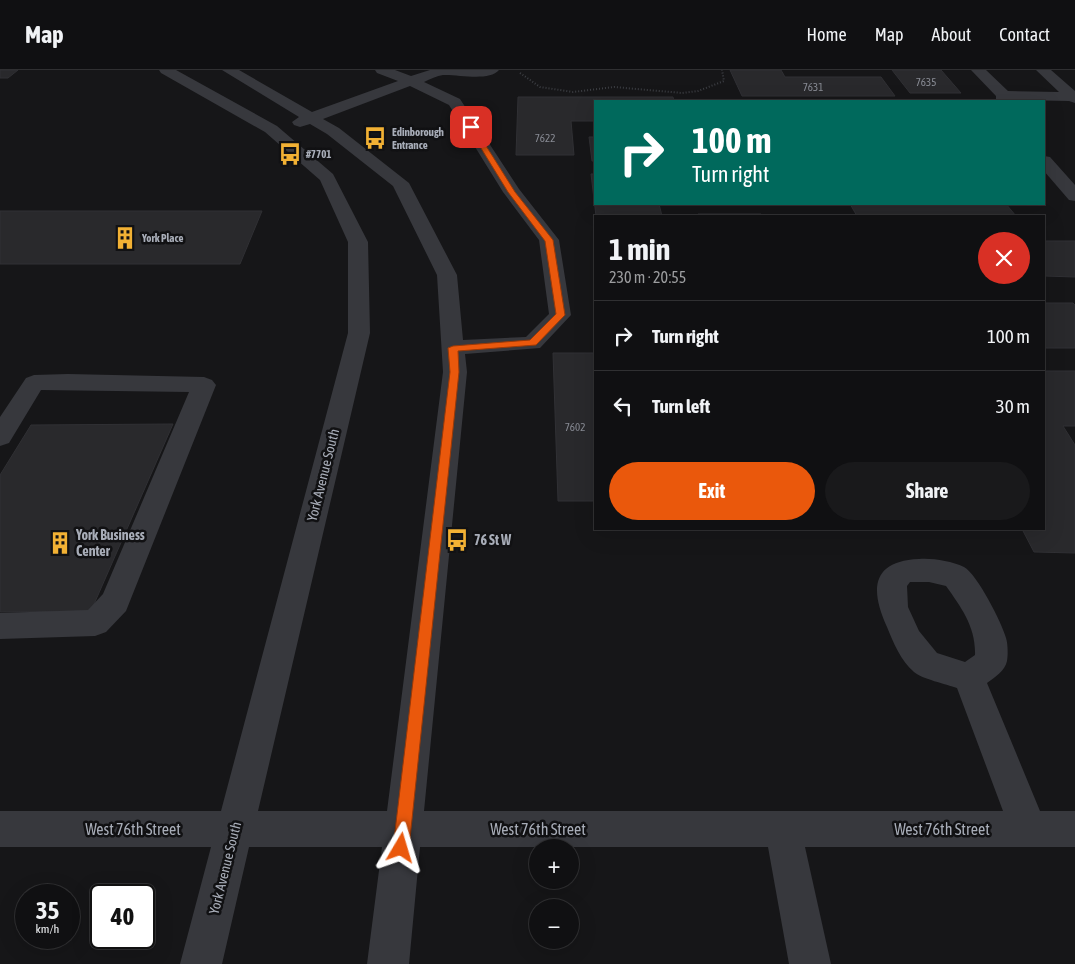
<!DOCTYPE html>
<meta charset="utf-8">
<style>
:root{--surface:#101012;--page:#19191b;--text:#f1f3f6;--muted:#9c9d9f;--line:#303032;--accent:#ea580c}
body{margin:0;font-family:"Asap Condensed",sans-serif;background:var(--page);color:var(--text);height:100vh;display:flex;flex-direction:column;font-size:19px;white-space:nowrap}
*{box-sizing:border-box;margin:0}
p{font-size:16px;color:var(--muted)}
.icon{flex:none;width:28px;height:28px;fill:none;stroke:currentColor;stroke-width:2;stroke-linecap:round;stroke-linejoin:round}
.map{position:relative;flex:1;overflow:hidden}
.sheet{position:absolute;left:594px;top:145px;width:451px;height:315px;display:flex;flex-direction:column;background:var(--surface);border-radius:0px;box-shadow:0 5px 20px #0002,0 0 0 1px var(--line)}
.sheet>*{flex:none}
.guide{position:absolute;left:594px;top:30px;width:451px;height:105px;border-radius:0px;box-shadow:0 5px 20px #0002,0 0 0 1px var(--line);background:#00695c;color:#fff;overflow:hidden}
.controls{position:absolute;left:529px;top:769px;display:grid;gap:10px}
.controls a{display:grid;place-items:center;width:50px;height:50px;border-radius:50%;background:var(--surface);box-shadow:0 5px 20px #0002,0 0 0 1px var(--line);font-size:25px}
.speed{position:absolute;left:15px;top:814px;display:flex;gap:10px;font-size:25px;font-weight:700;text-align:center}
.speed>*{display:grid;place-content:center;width:65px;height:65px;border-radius:50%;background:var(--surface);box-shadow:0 5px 20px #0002,0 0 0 1px var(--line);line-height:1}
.speed small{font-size:12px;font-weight:400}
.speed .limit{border:2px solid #111;border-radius:8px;background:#fff;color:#111}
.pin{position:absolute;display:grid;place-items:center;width:42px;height:42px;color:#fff;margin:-21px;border-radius:10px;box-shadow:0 2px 8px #0006}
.me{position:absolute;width:55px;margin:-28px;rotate:7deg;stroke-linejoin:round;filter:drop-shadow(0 0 4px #0008)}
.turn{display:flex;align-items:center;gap:18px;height:105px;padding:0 15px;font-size:22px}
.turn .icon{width:65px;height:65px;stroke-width:2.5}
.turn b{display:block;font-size:35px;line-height:42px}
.round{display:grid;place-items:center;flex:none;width:52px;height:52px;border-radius:26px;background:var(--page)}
.head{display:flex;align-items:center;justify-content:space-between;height:85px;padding:0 15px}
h1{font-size:30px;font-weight:700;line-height:38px}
.cta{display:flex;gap:10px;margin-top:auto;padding:10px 15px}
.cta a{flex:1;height:58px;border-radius:30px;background:var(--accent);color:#fff;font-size:20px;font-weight:700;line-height:58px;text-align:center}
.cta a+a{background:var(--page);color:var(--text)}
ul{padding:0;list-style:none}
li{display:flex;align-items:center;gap:15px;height:70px;padding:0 15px;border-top:1px solid var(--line)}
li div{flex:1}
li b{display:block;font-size:19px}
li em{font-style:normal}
header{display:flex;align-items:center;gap:30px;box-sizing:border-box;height:70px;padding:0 25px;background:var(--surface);border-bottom:1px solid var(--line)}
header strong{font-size:24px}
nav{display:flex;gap:28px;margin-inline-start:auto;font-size:18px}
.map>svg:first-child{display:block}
</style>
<header>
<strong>Map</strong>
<nav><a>Home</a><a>Map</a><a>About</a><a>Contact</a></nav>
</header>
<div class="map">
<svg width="1075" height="894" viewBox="0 0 1075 894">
<rect width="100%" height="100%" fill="#161618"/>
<path fill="#29292c" stroke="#303034" d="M 0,0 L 18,0 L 8,8 L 0,8 Z
M 730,0 L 781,0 L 785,7 L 881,7 L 895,26 L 742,26 Z
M 892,0 L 941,0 L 961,23 L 910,23 Z
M 518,27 L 673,27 L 674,31 L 595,31 L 595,51 L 571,51 L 574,85 L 516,85 Z
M 589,67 L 595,67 L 595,91 L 592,91 Z
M 591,104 L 595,104 L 595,134 L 659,134 L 662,146 L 596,146 Z
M 850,134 L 1006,134 L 1016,146 L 857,146 Z
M 0,141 L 262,141 L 240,194 L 0,194 Z
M 698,144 L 761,144 L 762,146 L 698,146 Z
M 1044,171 L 1075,171 L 1075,207 L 1044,206 Z
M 1044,233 L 1073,233 L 1075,235 L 1075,278 L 1044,278 Z
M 553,283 L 595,283 L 595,431 L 558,431 Z
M 1044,301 L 1075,301 L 1075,356 L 1063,356 L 1075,375 L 1075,483 L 1034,482 L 1022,459 L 1044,459 Z
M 173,354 L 91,541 L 0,542 L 0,405 L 31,355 Z"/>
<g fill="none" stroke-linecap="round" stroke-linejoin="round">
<path stroke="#3d3f44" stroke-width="2" stroke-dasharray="1 2" stroke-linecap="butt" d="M 520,3 L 540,17 L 573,22 L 614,17 L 682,23 L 698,21 L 724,11 L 722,0"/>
<path fill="#37383d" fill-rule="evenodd" d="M 159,0 L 176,0 L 277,56 L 333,104 L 368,172 L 370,263 L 258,741 L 387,741 L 443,302 L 437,205 L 393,116 L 327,64 L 310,54 L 300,57 L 294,55 L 292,52 L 299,47 L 222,0 L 239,0 L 312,42 L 398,11 L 377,3 L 375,0 L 395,0 L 411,6 L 430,0 L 499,0 C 489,12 457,4 443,5 C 437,6 430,9 424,12 L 460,29 L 519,119 L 559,170 L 571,245 L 540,278 L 465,284 L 467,302 L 424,741 L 1003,741 L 957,618 C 946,614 922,609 914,602 C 901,591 893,572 887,557 C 870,520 871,491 919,489 C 933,488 951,491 964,497 C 977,504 1002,553 1006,568 C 1008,574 1008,585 1007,591 C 1005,601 995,607 987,613 L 1040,741 L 1075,741 L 1075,777 L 805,777 L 831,894 L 789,894 L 768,777 L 420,777 L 409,894 L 367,894 L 382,777 L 249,777 L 222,894 L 180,894 L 211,777 L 0,777 L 0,741 L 221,741 L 348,263 L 348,172 L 320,110 L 265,62 L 161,3 ZM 410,16 L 449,35 L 503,122 L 539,170 L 549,244 L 526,267 L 463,270 L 457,205 L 409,113 L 339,58 L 323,49 ZM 910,512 L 929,512 L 946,516 C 961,537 976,557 975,585 L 965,592 L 937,583 L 919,561 L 908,537 L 907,516 Z
M 971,0 L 986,0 L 1008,21 L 1059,22 L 1036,0 L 1051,0 L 1075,21 L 1075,33 L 1069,31 L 1011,30 L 1010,31 L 996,31 L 996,26 Z
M 1044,86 L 1050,87 L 1075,115 L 1075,131 L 1069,130 L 1044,101 Z
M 68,304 L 204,307 L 212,310 L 216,315 L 126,541 L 106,562 L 95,566 L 0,569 L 0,543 L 88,540 L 103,524 L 189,322 L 41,320 L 9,373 L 0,376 L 0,347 L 26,308 L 34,305 Z"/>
</g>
<path fill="#ea580c" stroke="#983908" d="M 469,55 L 473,55 L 515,122 L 553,170 L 565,245 L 536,275 L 458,281 L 459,302 L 409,778 L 407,783 L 401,785 L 396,783 L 393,778 L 450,302 L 448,278 L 453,276 L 530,270 L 556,244 L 545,171 L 508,122 L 468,57 Z"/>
<defs>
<symbol id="bus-bare" viewBox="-9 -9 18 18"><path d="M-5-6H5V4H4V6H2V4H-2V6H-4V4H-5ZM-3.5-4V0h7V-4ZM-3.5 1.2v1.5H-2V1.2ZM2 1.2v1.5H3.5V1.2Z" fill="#f2b134" stroke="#111113" stroke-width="2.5" paint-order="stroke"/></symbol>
<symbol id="building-bare" viewBox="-9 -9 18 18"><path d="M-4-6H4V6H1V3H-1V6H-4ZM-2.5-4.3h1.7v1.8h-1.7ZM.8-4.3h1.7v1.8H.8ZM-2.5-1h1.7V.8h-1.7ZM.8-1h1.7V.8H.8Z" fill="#f2b134" stroke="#111113" stroke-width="2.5" paint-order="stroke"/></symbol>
</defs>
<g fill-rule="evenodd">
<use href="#bus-bare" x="359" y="52" width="32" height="32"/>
<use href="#bus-bare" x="274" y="68" width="32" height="32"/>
<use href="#building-bare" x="109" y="152" width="32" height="32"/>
<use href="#bus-bare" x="441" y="454" width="32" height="32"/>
<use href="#building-bare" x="44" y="457" width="32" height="32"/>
</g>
<g text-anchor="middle" stroke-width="5" stroke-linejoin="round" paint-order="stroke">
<g font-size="11" fill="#888b94">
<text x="926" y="16">7635</text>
<text x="813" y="21">7631</text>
<text x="545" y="72">7622</text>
<text x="575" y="361">7602</text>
</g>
<g font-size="11" font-weight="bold" fill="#a8adb8" stroke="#111113" text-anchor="start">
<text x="392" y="66">Edinborough<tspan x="392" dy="13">Entrance</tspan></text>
<text x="306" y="88">#7701</text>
<text x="142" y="172">York Place</text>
</g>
<g font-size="14" fill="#a8adb8" stroke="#111113">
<text transform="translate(323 405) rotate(-76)" y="5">York Avenue South</text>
<text transform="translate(225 798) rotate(-76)" y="5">York Avenue South</text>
</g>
<g font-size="14" font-weight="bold" fill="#a8adb8" stroke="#111113" text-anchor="start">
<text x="76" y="470">York Business<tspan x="76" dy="16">Center</tspan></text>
<text x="474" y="475">76 St W</text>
</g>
<g font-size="16" fill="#a8adb8" stroke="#111113">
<text x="133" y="765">West 76th Street</text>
<text x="538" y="765">West 76th Street</text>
<text x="942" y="765">West 76th Street</text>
</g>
</g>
</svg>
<div class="controls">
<a>+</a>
<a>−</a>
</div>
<div class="speed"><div>35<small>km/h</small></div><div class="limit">40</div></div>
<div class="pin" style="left:471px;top:57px;background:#d93025"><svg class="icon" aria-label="arrive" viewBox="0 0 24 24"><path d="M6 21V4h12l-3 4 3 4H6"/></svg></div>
<svg class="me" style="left:401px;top:778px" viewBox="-20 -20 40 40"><path d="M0-17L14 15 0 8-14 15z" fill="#ea580c" stroke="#fff" stroke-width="4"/></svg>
<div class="guide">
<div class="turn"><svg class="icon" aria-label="right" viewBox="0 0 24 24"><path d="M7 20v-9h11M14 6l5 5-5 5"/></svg><div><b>100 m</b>Turn right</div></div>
</div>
<section class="sheet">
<div class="head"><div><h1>1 min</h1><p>230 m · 20:55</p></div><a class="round" style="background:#d93025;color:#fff"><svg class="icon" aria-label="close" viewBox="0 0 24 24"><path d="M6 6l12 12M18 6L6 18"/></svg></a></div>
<ul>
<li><svg class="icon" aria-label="right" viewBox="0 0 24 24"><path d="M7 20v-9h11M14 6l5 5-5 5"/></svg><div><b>Turn right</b></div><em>100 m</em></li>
<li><svg class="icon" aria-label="left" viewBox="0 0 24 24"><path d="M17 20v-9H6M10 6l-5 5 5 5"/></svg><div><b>Turn left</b></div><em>30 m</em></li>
</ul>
<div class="cta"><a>Exit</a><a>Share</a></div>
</section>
</div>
